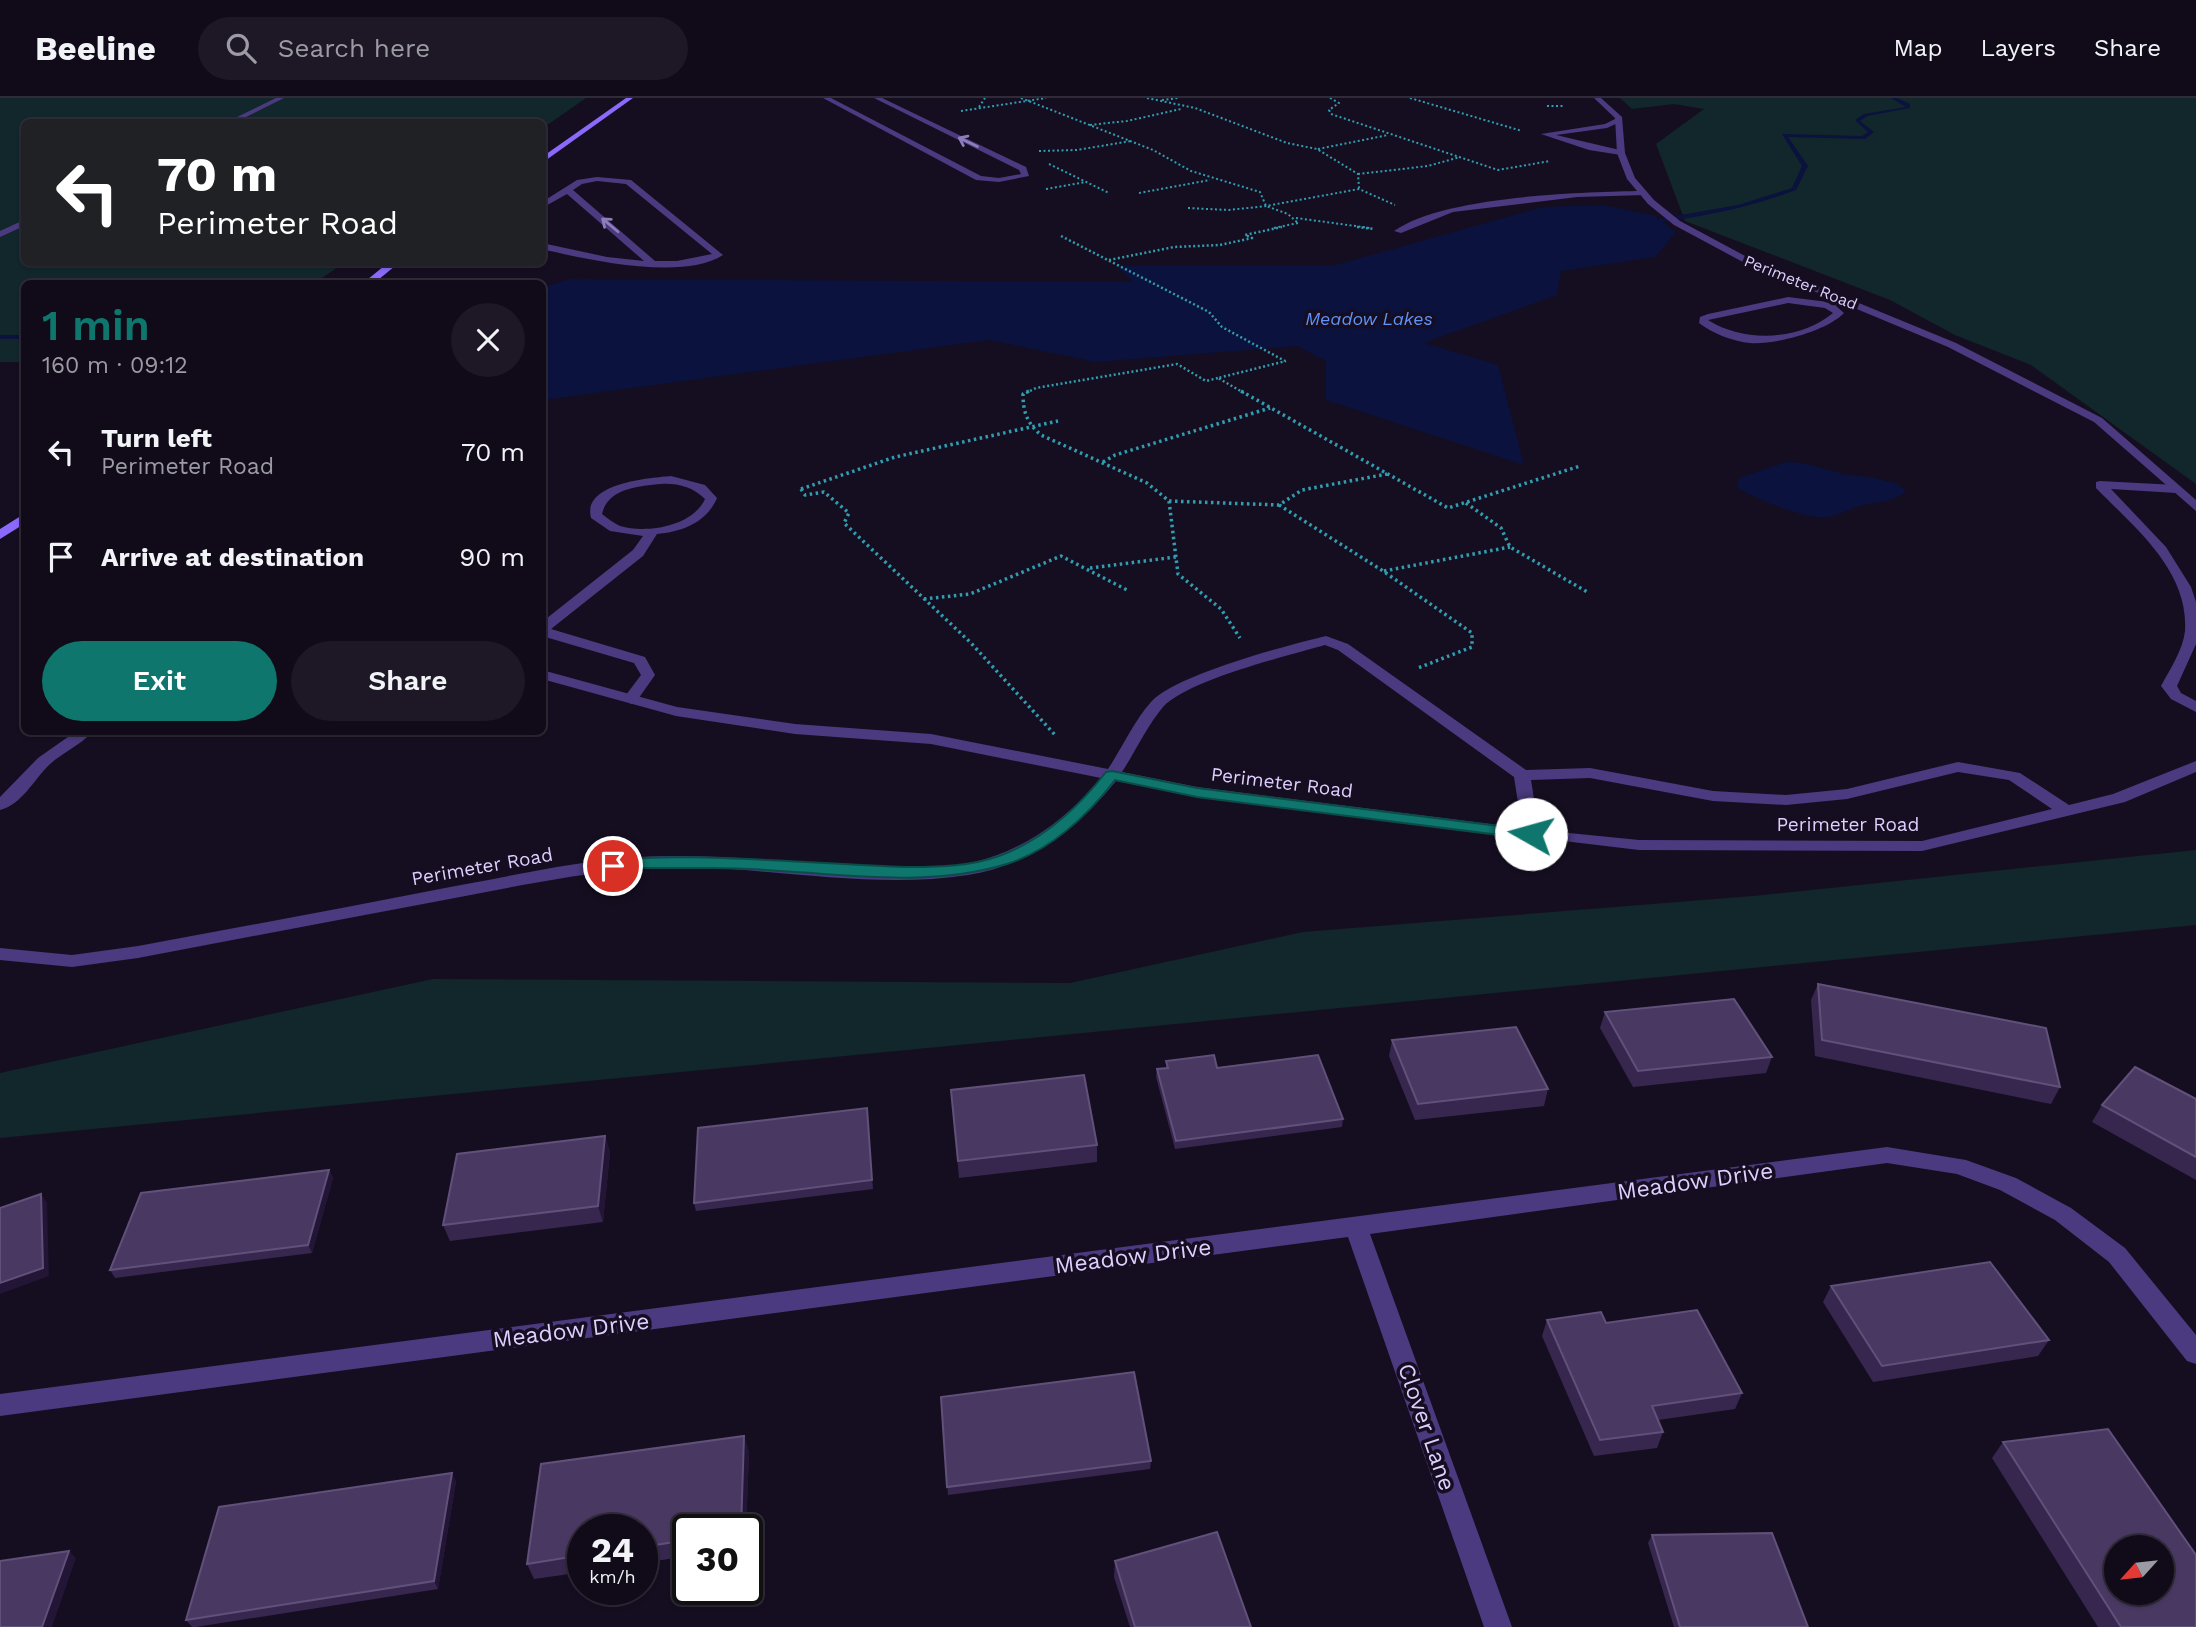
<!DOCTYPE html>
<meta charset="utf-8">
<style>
:root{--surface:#100a19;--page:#1e1826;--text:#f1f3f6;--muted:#9c9aa2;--line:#302b38;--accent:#0f766e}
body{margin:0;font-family:"Work Sans",sans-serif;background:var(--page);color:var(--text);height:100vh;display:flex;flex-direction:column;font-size:26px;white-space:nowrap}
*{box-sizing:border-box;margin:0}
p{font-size:23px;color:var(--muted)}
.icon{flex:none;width:38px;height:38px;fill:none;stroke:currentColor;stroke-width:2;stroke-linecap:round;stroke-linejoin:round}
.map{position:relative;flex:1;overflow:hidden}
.sheet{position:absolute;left:21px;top:182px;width:525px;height:455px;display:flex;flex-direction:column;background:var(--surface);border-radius:10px;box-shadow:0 2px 5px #0004,0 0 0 2px var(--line)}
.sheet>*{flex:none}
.banner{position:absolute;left:21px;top:21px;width:525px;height:147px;border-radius:10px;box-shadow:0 2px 5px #0004,0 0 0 2px var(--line);background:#202124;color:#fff;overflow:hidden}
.needle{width:46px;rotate:243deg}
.controls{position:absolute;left:2104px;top:1437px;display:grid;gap:14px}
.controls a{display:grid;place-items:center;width:70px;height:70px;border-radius:50%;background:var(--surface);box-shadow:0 2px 5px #0004,0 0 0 2px var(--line);font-size:35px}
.speed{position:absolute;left:567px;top:1416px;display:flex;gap:14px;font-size:35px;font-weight:700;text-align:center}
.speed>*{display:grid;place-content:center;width:91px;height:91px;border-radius:50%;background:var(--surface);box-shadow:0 2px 5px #0004,0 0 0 2px var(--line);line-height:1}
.speed small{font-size:18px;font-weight:400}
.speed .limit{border:4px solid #111;border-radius:10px;background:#fff;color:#111}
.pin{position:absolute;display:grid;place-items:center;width:60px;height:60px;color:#fff;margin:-30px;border:4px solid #fff;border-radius:50%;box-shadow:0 2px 7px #0007}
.me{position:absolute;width:77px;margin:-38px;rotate:277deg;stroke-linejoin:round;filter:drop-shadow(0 0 5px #0008)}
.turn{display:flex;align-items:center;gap:24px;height:147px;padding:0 21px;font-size:32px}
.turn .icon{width:91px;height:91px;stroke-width:2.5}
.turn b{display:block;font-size:49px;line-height:60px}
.round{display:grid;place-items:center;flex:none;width:74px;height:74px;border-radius:37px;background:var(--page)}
.summary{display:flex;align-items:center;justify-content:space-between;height:119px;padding:0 21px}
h1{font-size:42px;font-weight:600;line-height:52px;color:var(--accent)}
.cta{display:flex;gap:14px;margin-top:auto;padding:14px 21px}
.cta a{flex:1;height:80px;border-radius:42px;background:var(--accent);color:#fff;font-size:28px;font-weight:600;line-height:80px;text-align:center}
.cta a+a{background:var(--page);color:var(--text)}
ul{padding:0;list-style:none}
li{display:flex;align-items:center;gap:21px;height:105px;padding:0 21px}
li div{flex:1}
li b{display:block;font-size:26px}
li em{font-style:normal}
header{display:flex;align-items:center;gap:42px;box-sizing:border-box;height:98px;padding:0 35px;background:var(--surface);border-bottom:2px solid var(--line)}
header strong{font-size:33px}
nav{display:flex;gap:38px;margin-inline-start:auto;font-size:24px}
.search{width:490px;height:63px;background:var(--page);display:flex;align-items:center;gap:18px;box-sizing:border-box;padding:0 24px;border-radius:38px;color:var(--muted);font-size:26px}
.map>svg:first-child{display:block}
</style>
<header>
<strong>Beeline</strong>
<div class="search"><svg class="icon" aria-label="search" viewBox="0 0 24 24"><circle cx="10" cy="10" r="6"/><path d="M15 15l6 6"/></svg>Search here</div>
<nav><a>Map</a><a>Layers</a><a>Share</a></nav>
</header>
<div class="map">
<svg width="2196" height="1529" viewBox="0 0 2196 1529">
<rect width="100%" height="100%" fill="#150e21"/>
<path fill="#11272b" d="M 0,0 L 586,0 L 543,30 L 542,24 L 24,24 L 24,164 L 344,165 L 316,184 L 295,183 L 293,185 L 24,186 L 24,264 L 0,264 Z
M 1620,0 L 2196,0 L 2196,386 L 2031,267 L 1955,237 L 1890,202 L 1685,123 L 1656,46 L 1704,11 L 1674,6 L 1632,11 Z
M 2196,752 L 2196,827 L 0,1040 L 0,975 L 433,881 L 1070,885 L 1303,834 L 1753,798 Z"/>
<path fill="#0b123d" d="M 1602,107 L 1653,117 L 1676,134 L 1655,159 L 1561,173 L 1557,197 L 1424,245 L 1498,267 L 1524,367 L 1326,302 L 1326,263 L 1297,248 L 1096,264 L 989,242 L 543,302 L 543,189 L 570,181 L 1134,184 L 1116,168 L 1332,168 L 1543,109 Z
M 1786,364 L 1803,365 L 1844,376 L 1875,380 L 1898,386 L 1906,394 C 1891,405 1877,403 1860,408 C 1850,411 1840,417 1829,419 C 1809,423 1755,401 1737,389 L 1739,380 Z"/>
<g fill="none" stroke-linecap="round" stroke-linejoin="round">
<path fill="#0b123d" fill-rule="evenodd" d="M 1891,0 L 1897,0 L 1910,6 L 1910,10 L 1867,18 L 1860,23 L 1874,34 L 1865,41 L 1788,39 L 1808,68 L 1796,92 C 1747,111 1696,120 1644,126 L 1641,124 L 1738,107 L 1792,90 L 1802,68 L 1782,36 L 1862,38 L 1868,34 L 1855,22 L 1864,16 L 1906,9 Z
M 0,237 L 24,237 L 24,241 L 0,241 Z"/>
<path stroke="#319db0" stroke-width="2" stroke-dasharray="2 2.5" stroke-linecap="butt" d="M 1021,0 L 1153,52 L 1191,73 L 1260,94 L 1266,108 L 1288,116 L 1298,125
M 1147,0 L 1195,10 L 1287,45 L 1317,51 L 1358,76 L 1359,90
M 1330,0 L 1339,5 L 1329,12 L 1331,16 L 1498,72 L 1550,63
M 1410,0 L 1522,33
M 1162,2 L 1178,0
M 1547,8 L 1564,8
M 979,9 L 985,0
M 961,13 L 1046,0
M 1090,27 L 1127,23 L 1181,11
M 1318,51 L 1388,37
M 1039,53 L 1077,52 L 1131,43
M 1049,66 L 1109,95
M 1358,76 L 1428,68 L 1460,59
M 1046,91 L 1086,84
M 1139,95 L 1210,82
M 1188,110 L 1229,112 L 1266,108 L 1359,91 L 1395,107
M 1296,120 L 1370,130
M 1274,130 L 1298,125"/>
<path stroke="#319db0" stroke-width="2.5" stroke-dasharray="2 2.5" stroke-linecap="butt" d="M 1357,129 L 1374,131
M 1061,138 L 1209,214 L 1222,229 L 1285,263
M 1109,162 L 1174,149 L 1220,147 L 1252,140 L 1245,137 L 1282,129
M 1026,295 L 1036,290 L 1177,266 L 1206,283 L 1218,280
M 1244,295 L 1218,280 L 1286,263"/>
<path stroke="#319db0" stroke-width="3.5" stroke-dasharray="2.5 3.5" stroke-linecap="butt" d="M 1029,293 L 1023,296 C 1023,314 1027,325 1041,337 L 1147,385 L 1169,403 L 1279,407 L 1302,392 L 1387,376
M 1241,293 L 1448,410 L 1580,368
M 1103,364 L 1115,357 L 1270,310
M 801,391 L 805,397 L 824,394 L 849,415 L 844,425 L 971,545 L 1056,638
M 801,391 L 895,359 L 1058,323
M 1169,403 L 1178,476 L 1221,511 L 1240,540
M 1466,405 L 1501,430 L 1510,449 L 1589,495
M 1279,407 L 1383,473 L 1472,535 L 1472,549 L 1418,570
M 1090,470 L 1176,459
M 1384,473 L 1510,449
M 924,501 L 970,496 L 1061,458 L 1129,493"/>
<path fill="#4b3a7f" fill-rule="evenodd" d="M 276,0 L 284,0 L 236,24 L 227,24 Z
M 1615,21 L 1622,23 L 1607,30 L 1556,37 L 1624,53 L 1621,57 L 1589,52 L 1541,36 L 1605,26 Z
M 597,79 L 631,82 L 723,157 C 683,183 588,162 542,151 L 542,145 L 607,159 L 644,163 L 567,96 L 542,110 L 542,104 L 577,82 ZM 597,83 L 626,86 L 712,156 L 677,163 L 655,163 L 573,92 L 582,86 Z
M 1642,93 L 1645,97 L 1577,99 L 1453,114 L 1401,135 L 1394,133 C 1443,98 1580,94 1642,93 Z
M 24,122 L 24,128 L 0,139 L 0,133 Z
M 1788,199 L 1828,204 L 1847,200 L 1852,203 L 1836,208 L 1844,215 C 1827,233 1775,247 1750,245 C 1734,244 1712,235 1699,225 L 1700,219 L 1708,216 ZM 1788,205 L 1825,210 L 1833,215 C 1799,243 1744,245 1708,222 Z
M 671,378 L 705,387 L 717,400 C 707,424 682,434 657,436 L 643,458 L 551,531 L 645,559 L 655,577 L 636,604 L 631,606 L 623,601 L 641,577 L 634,565 L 542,538 L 542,524 L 633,452 L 643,438 L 610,433 L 591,420 C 582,385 649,380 671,378 ZM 661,386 C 677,385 693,389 705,401 C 693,428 647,436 620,428 C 614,425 607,420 602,416 C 608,390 639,388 661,386 Z
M 2100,383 L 2176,387 L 2182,391 L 2176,395 L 2111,391 L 2166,449 L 2191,489 L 2196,504 L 2196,546 L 2177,588 L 2181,595 L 2196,603 L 2196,614 L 2171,601 L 2161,588 C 2170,571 2183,552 2185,533 C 2189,472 2134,429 2096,390 L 2096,384 Z"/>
<path fill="#4b3a7f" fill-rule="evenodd" d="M 823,0 L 831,0 L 981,78 L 999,80 L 1021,76 L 1019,72 L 874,0 L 882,0 L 1026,69 L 1029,78 L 999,84 L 976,82 Z
M 1594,0 L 1601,0 L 1622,19 L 1625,55 L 1635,80 L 1654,102 L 1680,123 L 1747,159 L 1956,245 L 2102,320 L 2196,402 L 2196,413 L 2094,324 L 1948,249 L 1741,163 L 1674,127 L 1648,106 L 1627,81 L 1617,55 L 1615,20 Z
M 1326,538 L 1348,546 L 1526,672 L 1590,670 L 1713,693 L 1786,697 L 1847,691 L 1958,664 L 2020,675 L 2069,707 L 2113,696 L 2196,663 L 2196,674 L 2125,704 L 1922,753 L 1639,752 L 1197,699 L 1116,683 C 1078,730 1030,767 968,777 C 859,794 747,762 637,771 C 570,776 504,791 439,803 C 338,822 238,841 138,860 L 72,869 L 0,862 L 0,850 L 72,857 L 138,848 C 240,829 343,810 445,790 C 508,779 574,763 638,759 C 700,756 762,761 823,766 C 871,769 925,775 971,765 C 1024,753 1067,721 1101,680 L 931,646 L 795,636 L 676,618 L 542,581 L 542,572 L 677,609 L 795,626 L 931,636 L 1108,671 C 1122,650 1134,623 1151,604 C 1175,577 1288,547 1326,538 ZM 1325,547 L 1338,552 L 1514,679 L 1522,730 L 1197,689 L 1122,674 C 1135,654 1147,628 1163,609 C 1188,582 1287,558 1325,547 ZM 1958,674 L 2009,682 L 2052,711 L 1922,743 L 1639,742 L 1539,732 L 1531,682 L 1590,680 L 1713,703 L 1786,707 L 1847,701 Z
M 75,634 L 92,634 C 80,648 61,655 48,668 C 34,682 21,707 0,712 L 0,699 L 38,660 Z
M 1887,1049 L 1966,1062 L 2016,1080 L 2071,1110 L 2125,1150 L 2196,1237 L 2196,1266 L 2187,1263 L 2109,1164 L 2055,1122 L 2000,1092 L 1957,1076 L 1887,1065 L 1370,1136 L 1512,1529 L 1484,1529 L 1348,1139 L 0,1318 L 0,1296 Z"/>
<path fill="#8b69fb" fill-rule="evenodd" d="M 626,0 L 633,0 L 542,65 L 542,59 Z
M 389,164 L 400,164 L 373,186 L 362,186 Z
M 24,416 L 24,426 L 0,441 L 0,431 Z"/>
</g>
<path fill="#37274f" d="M 1818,886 L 2060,989 L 2051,1006 L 1815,958 L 1811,902 Z
M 1605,914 L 1772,959 L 1766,975 L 1633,989 L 1600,930 Z
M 1392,942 L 1548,991 L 1544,1008 L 1415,1022 L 1389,958 Z
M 1166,963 L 1217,970 L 1343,1021 L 1342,1029 L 1175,1051 L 1156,979 L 1157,971 L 1166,970 Z
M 951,992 L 1097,1047 L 1097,1064 L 959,1080 Z
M 2196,1001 L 2196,1082 L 2092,1024 L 2102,1007 Z
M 867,1010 L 873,1091 L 696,1113 L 694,1105 Z
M 605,1038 L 610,1054 L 603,1124 L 450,1143 L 443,1127 Z
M 329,1072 L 333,1080 L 312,1155 L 115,1180 L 110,1172 Z
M 1831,1188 L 2049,1242 L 2038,1258 L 1873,1284 L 1823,1204 Z
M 1547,1222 L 1606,1225 L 1742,1295 L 1735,1311 L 1658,1322 L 1663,1334 L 1657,1350 L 1594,1358 L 1542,1238 Z
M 941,1299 L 1151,1363 L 1150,1371 L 948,1397 Z
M 744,1338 L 749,1354 L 746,1432 L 688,1432 L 688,1458 L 642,1465 L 642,1432 L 583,1432 L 583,1474 L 534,1481 L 527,1466 L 541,1366 Z
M 2003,1344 L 2196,1529 L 2098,1529 L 1992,1360 Z
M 456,1383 L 438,1491 L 196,1529 L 192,1529 L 186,1522 Z
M 1652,1437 L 1808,1529 L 1674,1529 L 1648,1445 Z
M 1115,1463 L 1251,1529 L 1130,1529 L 1114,1479 Z"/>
<path fill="#221535" d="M 605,1038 L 610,1054 L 603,1124 L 598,1108 Z
M 329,1072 L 333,1080 L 312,1155 L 308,1147 Z
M 41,1096 L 47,1105 L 49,1178 L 0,1196 L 0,1185 Z
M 744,1338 L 749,1354 L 746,1432 L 741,1432 Z
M 452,1375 L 456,1383 L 438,1491 L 434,1483 Z
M 69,1453 L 76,1460 L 52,1529 L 42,1529 Z"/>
<path fill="#493962" stroke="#60507a" stroke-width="2" fill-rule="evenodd" d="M 1818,886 L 2046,930 L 2060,989 L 1822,942 Z
M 1734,901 L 1772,959 L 1638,973 L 1605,914 Z
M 1516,929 L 1548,991 L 1418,1006 L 1392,942 Z
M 1214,957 L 1217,970 L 1318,957 L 1343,1021 L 1176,1043 L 1157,971 L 1168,970 L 1166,963 Z
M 2135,969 L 2196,1001 L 2196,1059 L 2102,1007 Z
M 1084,977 L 1097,1047 L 958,1063 L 951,992 Z
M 867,1010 L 872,1082 L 694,1105 L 698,1030 Z
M 605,1038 L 598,1108 L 443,1127 L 457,1056 Z
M 329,1072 L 308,1147 L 110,1172 L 141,1095 Z
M 41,1096 L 43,1170 L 0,1185 L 0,1110 Z
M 1990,1164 L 2049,1242 L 1882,1268 L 1831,1188 Z
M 1697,1212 L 1742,1295 L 1652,1308 L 1663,1334 L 1600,1342 L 1547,1222 L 1601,1214 L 1606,1225 Z
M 1134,1274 L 1151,1363 L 947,1389 L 941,1299 Z
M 2108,1331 L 2196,1457 L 2196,1529 L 2121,1529 L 2003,1344 ZM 2116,1449 L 2161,1449 L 2161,1494 L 2116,1494 Z
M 744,1338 L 741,1432 L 688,1432 L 688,1442 L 642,1449 L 642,1432 L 583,1432 L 583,1457 L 527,1466 L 541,1366 Z
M 452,1375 L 434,1483 L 186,1522 L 219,1409 Z
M 1217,1434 L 1251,1529 L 1135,1529 L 1115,1463 Z
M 1772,1435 L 1808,1529 L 1680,1529 L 1652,1437 Z
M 69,1453 L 42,1529 L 0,1529 L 0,1463 Z"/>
<defs><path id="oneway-shaft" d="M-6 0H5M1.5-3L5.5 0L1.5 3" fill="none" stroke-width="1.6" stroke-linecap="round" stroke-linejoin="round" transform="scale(1.75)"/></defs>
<g stroke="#8d7db8">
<use href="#oneway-shaft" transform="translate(968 44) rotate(-154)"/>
<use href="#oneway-shaft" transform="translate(610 127) rotate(-140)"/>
</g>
<path fill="#0f766e" stroke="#0a4d48" stroke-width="2" d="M 1112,673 L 1197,690 L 1531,732 L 1539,736 L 1531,741 L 1197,699 L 1115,682 C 1087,718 1051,752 1007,766 C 910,795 809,769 710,770 C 686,770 663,770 640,770 C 631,771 622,774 614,773 C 608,773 608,772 605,768 C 624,747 867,770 910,769 C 940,769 971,768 999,758 C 1043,742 1078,710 1106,674 Z"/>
<g text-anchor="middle" stroke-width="7" stroke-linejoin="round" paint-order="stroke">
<g font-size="16" fill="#decffe" stroke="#150e21">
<text transform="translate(1801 184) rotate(22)" y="6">Perimeter Road</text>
</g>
<g font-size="18" font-style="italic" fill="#6093fb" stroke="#150e21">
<text x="1369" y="227">Meadow Lakes</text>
</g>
<g font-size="19" fill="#decffe" stroke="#150e21">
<text transform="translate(1282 684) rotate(7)" y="7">Perimeter Road</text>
<text x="1848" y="733">Perimeter Road</text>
<text transform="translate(482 768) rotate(-10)" y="7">Perimeter Road</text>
</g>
<g font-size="23" fill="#decffe" stroke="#150e21">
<text transform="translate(1695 1083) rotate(-8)" y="8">Meadow Drive</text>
<text transform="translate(1133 1158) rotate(-7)" y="8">Meadow Drive</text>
<text transform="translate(571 1232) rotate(-7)" y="8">Meadow Drive</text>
<text transform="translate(1427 1329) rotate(71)" y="8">Clover Lane</text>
</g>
</g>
</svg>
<div class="controls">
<a><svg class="needle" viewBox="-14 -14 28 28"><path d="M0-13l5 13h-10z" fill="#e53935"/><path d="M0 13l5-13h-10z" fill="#9c9aa2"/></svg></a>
</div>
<div class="speed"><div>24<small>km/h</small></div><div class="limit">30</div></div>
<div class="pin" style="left:613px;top:768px;background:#d93025"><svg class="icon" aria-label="arrive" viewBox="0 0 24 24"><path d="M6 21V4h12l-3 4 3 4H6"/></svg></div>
<svg class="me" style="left:1531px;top:736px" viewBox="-20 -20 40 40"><circle r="19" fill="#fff"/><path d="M0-13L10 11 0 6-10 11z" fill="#0f766e"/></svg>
<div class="banner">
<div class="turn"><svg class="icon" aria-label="left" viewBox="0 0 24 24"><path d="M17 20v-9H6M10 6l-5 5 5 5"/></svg><div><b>70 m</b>Perimeter Road</div></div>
</div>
<section class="sheet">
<div class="summary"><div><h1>1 min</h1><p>160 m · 09:12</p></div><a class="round"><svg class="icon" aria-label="close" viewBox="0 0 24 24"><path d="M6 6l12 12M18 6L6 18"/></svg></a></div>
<ul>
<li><svg class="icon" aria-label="left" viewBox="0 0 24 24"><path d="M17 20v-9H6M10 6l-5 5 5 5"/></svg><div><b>Turn left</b><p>Perimeter Road</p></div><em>70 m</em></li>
<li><svg class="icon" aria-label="arrive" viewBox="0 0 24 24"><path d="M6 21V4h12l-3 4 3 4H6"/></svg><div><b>Arrive at destination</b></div><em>90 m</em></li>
</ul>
<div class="cta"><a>Exit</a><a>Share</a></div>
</section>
</div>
